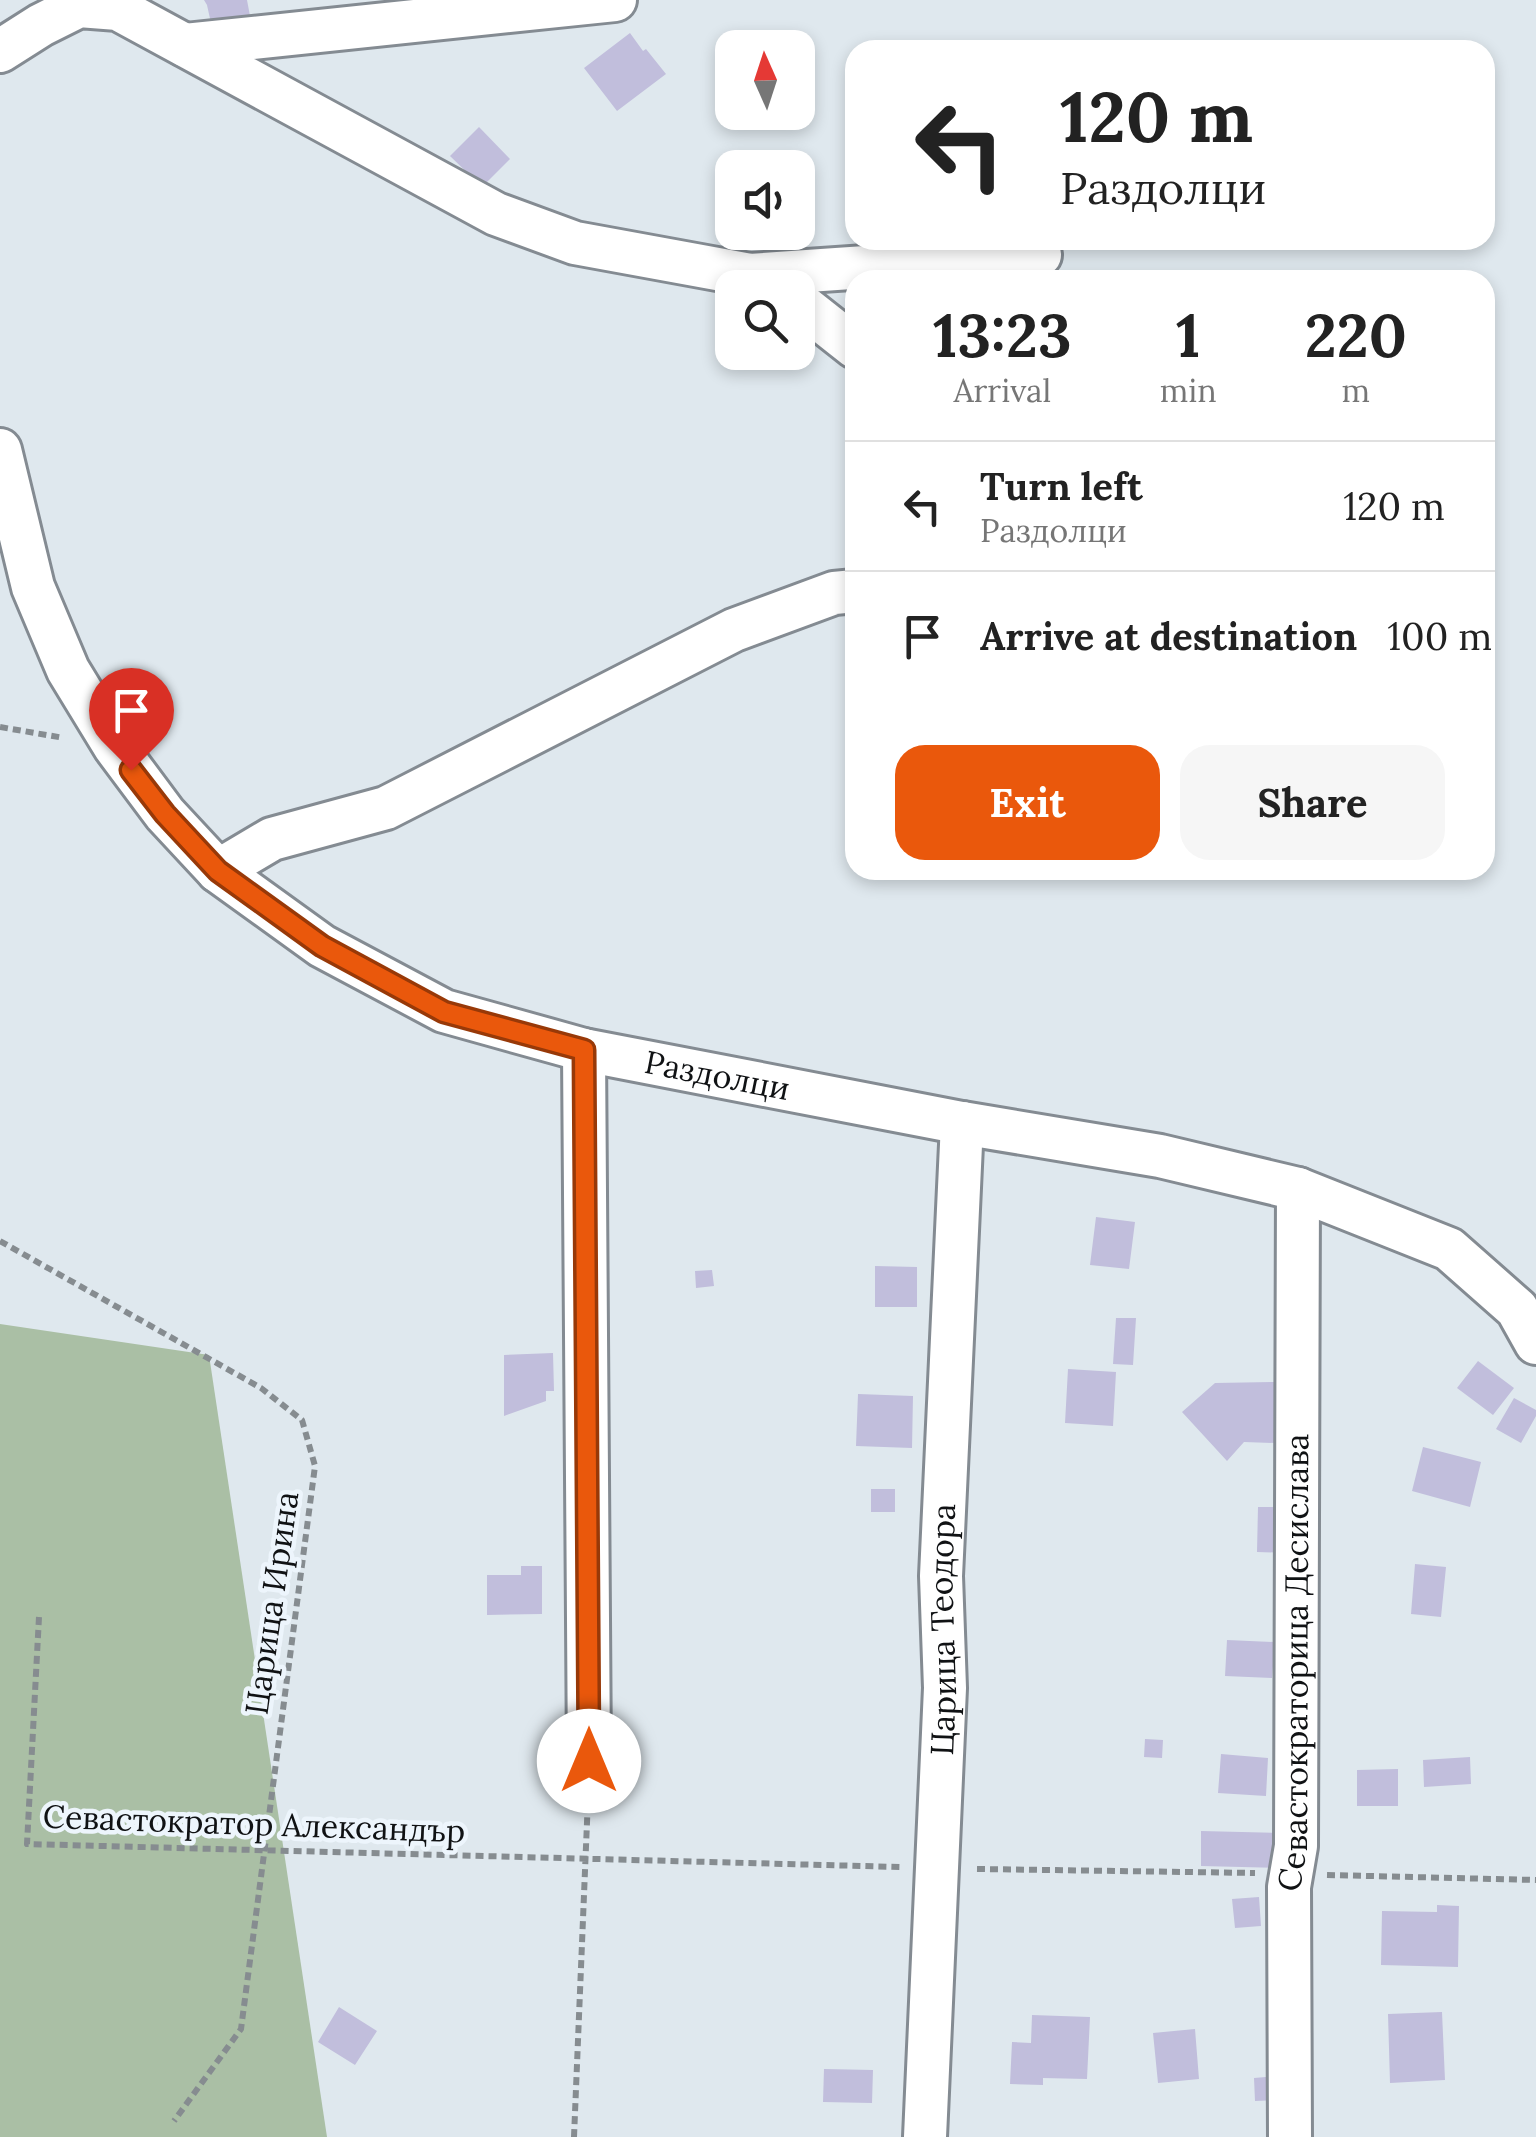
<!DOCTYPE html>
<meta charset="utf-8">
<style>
:root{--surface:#fff;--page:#f6f6f6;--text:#222;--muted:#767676;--line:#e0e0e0;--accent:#ea580c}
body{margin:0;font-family:Lora,serif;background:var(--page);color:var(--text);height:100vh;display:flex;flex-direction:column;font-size:38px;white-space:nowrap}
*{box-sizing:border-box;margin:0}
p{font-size:32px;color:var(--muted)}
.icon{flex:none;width:55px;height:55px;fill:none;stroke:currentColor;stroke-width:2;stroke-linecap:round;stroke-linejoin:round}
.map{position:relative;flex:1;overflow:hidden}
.details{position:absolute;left:845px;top:270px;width:650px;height:610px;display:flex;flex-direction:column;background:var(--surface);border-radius:30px;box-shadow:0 5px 15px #0003}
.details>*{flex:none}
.top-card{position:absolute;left:845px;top:40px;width:650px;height:210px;border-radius:30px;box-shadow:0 5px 15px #0003;background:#fff;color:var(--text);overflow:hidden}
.needle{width:65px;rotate:357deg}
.controls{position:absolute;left:715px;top:30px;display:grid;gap:20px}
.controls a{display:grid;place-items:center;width:100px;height:100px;border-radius:20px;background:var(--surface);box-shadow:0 5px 15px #0003;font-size:50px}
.pin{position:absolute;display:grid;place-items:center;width:85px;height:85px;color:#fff;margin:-102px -42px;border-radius:50% 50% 50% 0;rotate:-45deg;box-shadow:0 0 10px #0007}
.pin .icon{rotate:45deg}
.me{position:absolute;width:110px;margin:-55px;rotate:0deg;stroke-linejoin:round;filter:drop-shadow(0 0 8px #0008)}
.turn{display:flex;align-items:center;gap:35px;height:210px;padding:0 50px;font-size:45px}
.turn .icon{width:130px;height:130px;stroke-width:2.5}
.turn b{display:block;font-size:70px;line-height:85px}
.eta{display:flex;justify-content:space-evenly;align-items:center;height:170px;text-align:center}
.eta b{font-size:60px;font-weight:700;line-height:70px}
.button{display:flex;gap:20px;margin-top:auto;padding:20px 50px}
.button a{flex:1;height:115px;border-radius:30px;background:var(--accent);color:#fff;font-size:40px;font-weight:700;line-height:115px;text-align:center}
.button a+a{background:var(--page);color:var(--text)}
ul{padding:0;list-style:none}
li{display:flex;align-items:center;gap:30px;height:130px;padding:0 50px;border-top:2px solid var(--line)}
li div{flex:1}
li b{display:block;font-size:38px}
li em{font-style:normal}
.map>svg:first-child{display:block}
</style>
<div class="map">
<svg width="1536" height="2137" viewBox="0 0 1536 2137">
<rect width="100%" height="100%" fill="#dfe8ee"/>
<path fill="#aabfa5" d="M 0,1324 L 209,1355 L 327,2137 L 0,2137 Z"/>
<path fill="#c1bedc" d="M 204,0 L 247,0 L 250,16 L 211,23 L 207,5 Z
M 630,33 L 643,51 L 646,49 L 666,74 L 617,111 L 584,68 Z
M 732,97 L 732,112 L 757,112 L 760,120 L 736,129 L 724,100 Z
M 479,127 L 510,159 L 482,187 L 450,156 Z
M 730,232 L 761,232 L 764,237 L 745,252 Z
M 1096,1217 L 1135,1222 L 1129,1269 L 1090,1265 Z
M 875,1266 L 917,1267 L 917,1307 L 875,1307 Z
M 712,1270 L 714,1286 L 696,1288 L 695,1271 Z
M 1116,1318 L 1136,1318 L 1133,1365 L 1113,1364 Z
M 553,1353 L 554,1391 L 546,1391 L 546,1401 L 504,1416 L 504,1355 Z
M 1478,1361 L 1514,1388 L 1493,1415 L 1457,1388 Z
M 1068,1369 L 1116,1372 L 1113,1426 L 1065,1423 Z
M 1274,1382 L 1275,1443 L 1244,1442 L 1227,1461 L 1182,1412 L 1215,1383 Z
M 858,1394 L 913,1396 L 912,1448 L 856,1446 Z
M 1514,1398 L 1536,1410 L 1536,1416 L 1521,1443 L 1496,1429 Z
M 1423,1447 L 1481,1462 L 1470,1507 L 1412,1491 Z
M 871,1489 L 895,1489 L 895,1512 L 871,1512 Z
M 1258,1507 L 1294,1507 L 1293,1553 L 1257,1552 Z
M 1415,1564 L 1446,1567 L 1441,1617 L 1411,1614 Z
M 521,1566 L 542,1566 L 542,1614 L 487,1615 L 487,1575 L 521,1575 Z
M 1227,1640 L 1275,1642 L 1272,1678 L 1225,1676 Z
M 1145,1739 L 1163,1740 L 1162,1758 L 1144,1757 Z
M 1221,1754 L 1268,1758 L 1266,1796 L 1218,1793 Z
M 1470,1757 L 1471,1784 L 1424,1787 L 1423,1760 Z
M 1398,1769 L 1398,1806 L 1357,1806 L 1357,1770 Z
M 1201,1831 L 1285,1833 L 1284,1868 L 1201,1866 Z
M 1259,1897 L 1261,1926 L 1235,1928 L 1232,1899 Z
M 1437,1905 L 1459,1906 L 1458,1967 L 1381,1965 L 1382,1911 L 1437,1912 Z
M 339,2007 L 377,2031 L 355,2065 L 318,2042 Z
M 1442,2012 L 1445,2080 L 1390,2083 L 1388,2014 Z
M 1032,2015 L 1090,2017 L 1087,2079 L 1043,2078 L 1043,2085 L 1010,2084 L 1012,2042 L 1031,2043 Z
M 1195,2029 L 1199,2079 L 1158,2083 L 1153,2033 Z
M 824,2069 L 873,2070 L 872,2103 L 823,2102 Z
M 1278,2076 L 1279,2100 L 1255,2101 L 1254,2078 Z"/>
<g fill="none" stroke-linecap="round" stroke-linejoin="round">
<defs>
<g id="minor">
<path d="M 185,45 L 615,0"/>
<path d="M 0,51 L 41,25 L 79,6 L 118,9 L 496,214 L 575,243 L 750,275 L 772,288"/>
<path d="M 750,275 L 1040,255"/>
<path d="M 798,302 L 855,347"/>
<path id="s1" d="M 0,450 L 33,587 L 68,670 L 115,747 L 165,814 L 218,871 L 322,946 L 444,1011 L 584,1050 L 962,1123 L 1160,1156 L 1298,1189 L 1449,1249 L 1517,1309 L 1536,1343"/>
<path d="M 218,871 L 272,839 L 386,808 L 734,630 L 834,593 L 855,591"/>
<path d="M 584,1050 L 589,1761"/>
<path id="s2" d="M 925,2137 L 945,1688 L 941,1576 L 962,1123"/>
<path id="s3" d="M 1290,2137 L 1289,1887 L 1296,1846 L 1298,1189"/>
</g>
</defs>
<use href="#minor" stroke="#848b92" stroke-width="48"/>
<path stroke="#868c90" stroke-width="6" stroke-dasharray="8 5" stroke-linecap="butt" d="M 0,727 L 64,738
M 0,1241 L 261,1388 L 302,1420 L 315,1466 L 241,2029 L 174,2121
M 39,1617 L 27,1844 L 900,1867
M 977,1869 L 1255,1873
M 1327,1875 L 1536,1880
M 574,2137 L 588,1798"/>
<use href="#minor" stroke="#fff" stroke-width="42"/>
</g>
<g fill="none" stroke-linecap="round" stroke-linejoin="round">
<defs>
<path id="route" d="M 131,770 L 165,814 L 218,871 L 322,946 L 444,1012 L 584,1050 L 589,1761"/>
</defs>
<use href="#route" stroke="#983908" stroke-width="25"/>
<use href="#route" stroke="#ea580c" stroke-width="18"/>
</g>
<g text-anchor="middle" stroke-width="9" stroke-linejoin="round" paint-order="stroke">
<g font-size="32" fill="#101214" stroke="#edf5fc">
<text dy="11" stroke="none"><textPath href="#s1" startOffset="1030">Раздолци</textPath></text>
<text transform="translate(272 1603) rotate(-82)" y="11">Царица Ирина</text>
<text dy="11" stroke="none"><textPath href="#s2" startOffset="508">Царица Теодора</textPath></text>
<text dy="11" stroke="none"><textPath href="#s3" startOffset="475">Севастократорица Десислава</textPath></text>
<text transform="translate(254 1824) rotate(2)" y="11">Севастократор Александър</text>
</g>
</g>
</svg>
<div class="controls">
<a><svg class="needle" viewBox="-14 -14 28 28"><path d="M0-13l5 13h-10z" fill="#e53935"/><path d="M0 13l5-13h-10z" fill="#767676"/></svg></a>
<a><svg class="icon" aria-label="sound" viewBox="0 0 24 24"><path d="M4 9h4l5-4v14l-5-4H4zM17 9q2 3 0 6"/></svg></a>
<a><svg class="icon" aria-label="search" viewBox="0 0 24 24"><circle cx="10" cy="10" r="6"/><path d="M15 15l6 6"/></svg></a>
</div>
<div class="pin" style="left:131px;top:770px;background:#d93025"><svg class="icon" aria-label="arrive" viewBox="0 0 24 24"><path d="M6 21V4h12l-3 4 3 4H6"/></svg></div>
<svg class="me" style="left:589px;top:1761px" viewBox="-20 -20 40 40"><circle r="19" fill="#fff"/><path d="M0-13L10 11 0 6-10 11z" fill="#ea580c"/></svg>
<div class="top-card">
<div class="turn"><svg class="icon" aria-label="left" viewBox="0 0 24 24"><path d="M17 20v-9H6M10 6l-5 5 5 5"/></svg><div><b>120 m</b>Раздолци</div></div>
</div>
<section class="details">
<div class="eta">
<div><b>13:23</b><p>Arrival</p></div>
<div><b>1</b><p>min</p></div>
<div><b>220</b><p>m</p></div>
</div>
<ul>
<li><svg class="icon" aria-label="left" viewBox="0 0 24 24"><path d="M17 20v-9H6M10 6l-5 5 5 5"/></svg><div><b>Turn left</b><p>Раздолци</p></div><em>120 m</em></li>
<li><svg class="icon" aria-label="arrive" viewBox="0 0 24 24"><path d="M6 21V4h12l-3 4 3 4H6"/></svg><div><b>Arrive at destination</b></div><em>100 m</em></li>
</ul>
<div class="button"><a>Exit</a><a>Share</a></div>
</section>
</div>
